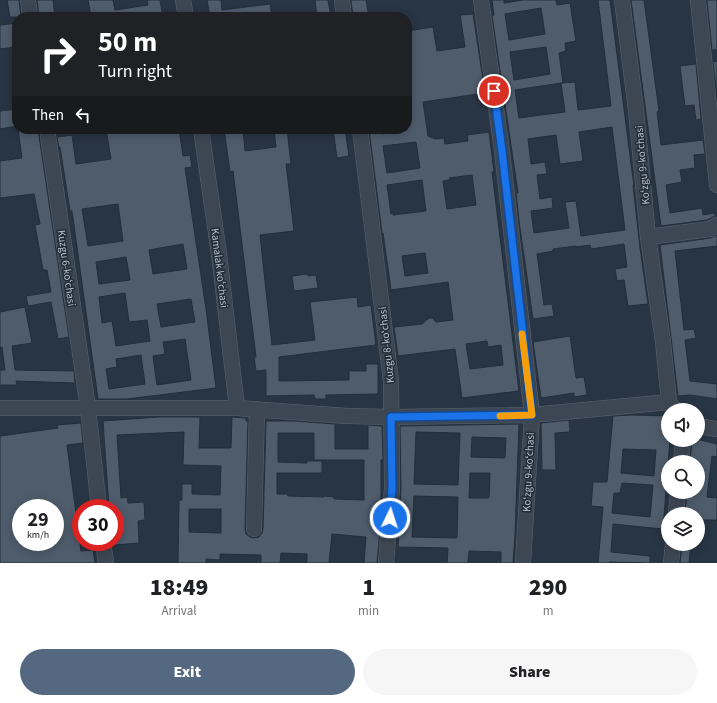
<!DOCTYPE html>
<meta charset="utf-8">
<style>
:root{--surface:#fff;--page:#f6f6f6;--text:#202124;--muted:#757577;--accent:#556882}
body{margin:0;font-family:"Source Sans 3",sans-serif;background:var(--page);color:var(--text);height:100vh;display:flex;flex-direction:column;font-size:15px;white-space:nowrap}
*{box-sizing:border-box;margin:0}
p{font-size:13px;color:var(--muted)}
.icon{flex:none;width:22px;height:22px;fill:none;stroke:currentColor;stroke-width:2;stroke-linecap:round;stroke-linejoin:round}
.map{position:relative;height:563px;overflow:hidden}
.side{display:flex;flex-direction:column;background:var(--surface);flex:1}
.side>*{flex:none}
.banner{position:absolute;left:12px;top:12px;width:400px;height:122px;border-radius:16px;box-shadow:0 2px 10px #0003;background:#202124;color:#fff;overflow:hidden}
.controls{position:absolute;left:661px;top:403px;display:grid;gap:8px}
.controls a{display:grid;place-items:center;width:44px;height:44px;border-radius:50%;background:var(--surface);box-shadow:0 2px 10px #0003;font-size:20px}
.speed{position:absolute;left:12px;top:499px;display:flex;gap:8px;font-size:20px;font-weight:700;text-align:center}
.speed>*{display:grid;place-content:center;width:52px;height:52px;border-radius:50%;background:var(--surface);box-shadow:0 2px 10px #0003;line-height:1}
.speed small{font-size:10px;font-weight:400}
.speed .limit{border:6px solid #d22;background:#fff;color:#111}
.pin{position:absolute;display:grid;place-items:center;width:34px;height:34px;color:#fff;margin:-17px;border:2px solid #fff;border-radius:50%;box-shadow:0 1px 4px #0007}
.me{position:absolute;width:44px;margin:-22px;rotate:4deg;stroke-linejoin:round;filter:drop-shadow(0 0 3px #0008)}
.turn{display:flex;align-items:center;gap:14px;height:84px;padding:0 20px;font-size:18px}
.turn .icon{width:52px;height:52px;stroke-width:2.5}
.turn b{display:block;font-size:28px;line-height:34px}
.then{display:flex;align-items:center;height:38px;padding:0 20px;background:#0003;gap:8px;font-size:15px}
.eta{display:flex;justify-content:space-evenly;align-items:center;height:68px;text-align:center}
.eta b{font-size:24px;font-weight:800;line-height:28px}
.cta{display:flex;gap:8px;margin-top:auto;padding:8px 20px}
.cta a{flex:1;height:46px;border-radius:24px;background:var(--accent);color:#fff;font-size:16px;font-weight:800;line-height:46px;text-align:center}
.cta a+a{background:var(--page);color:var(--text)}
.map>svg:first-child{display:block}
</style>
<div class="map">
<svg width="717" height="563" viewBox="0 0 717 563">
<rect width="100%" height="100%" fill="#283544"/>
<path fill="#4e5c6c" stroke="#232e3b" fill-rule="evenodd" d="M 7,0 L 19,0 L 21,17 L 10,17 Z
M 37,0 L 53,0 L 55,17 L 39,17 Z
M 88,0 L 113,0 L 115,10 L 148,5 L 147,0 L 160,0 L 163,17 L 91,17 Z
M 207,0 L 221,0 L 222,10 L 270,4 L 272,17 L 210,17 Z
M 315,0 L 328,0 L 331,17 L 317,17 Z
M 351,0 L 366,0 L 369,17 L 353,17 Z
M 492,0 L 504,0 L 504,3 L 523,0 L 556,0 L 557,5 L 570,3 L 576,41 L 565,43 L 566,51 L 559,53 L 563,83 L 561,83 L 575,82 L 578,110 L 611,106 L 598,0 L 610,0 L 633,179 L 634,185 L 633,185 L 640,248 L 648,304 L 628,306 L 624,280 L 617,281 L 615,269 L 627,267 L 624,244 L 591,249 L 590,245 L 576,247 L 576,246 L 553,249 L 553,251 L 537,254 L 544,305 L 552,304 L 554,316 L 533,319 L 519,221 L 516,193 L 518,193 L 492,16 L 494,15 ZM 541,8 L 545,34 L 509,40 L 505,14 ZM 546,47 L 550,74 L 514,80 L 510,52 ZM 561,83 L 565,112 L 519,118 L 515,90 ZM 612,127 L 625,230 L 581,236 L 576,201 L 565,202 L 569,228 L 534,233 L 531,211 L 553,208 L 552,197 L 540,199 L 537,175 L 547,174 L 545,162 L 531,164 L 528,139 L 556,135 L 560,164 L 583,161 L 579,132 Z
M 631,0 L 644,0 L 659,111 L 657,112 L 661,145 L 703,140 L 705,154 L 694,155 L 695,168 L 680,170 L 682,182 L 666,185 L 670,213 L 702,208 L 703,215 L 715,213 L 715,216 L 707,220 L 661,226 Z
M 707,0 L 717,0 L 717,50 L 712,50 Z
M 473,14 L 485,93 L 423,102 L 428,136 L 435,139 L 444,138 L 445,144 L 468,141 L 467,135 L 489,132 L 494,172 L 492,172 L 519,391 L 462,398 L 455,349 L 398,356 L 394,327 L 422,324 L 429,318 L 432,318 L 436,322 L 453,320 L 448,282 L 391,290 L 383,233 L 382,233 L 369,129 L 382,129 L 382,134 L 407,130 L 407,106 L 410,106 L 407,80 L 407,31 L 433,27 L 437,51 L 465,47 L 460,15 ZM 416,142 L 420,168 L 387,173 L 383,146 ZM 472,175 L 476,205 L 447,209 L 443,181 L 450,180 L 449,178 ZM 422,180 L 426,211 L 393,215 L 393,213 L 391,214 L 387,185 ZM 425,253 L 428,273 L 405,276 L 402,256 ZM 487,341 L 488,347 L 501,345 L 503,365 L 470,369 L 466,344 Z
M 17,23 L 17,47 L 0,49 L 0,25 Z
M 717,61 L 717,97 L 713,62 Z
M 696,64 L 701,119 L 696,120 L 694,105 L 685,106 L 680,66 Z
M 17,109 L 17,126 L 0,129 L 0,111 Z
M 18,129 L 38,129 L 69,337 L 58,339 L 51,302 L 28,306 L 26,296 L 51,292 L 47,270 L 43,270 L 35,225 L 40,224 L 34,194 L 0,198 L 0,161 L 22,158 Z
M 106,129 L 179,129 L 183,156 L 190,155 L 192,167 L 185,168 L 206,309 L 216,388 L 127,399 L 98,399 L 72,211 L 70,211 L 60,147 L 59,147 L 57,137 L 72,135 L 76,164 L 111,159 ZM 118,204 L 123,241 L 88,246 L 82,209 ZM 183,244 L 187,269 L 153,274 L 149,250 ZM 126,257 L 130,280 L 99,284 L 96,262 ZM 125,293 L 129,322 L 147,320 L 150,341 L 116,346 L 112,321 L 102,323 L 99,297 ZM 191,299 L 195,322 L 161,327 L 157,304 ZM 185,339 L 191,380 L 157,385 L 153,356 L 165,354 L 163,342 ZM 141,355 L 145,384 L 109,389 L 106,369 L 117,367 L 116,359 Z
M 224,129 L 243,129 L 245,151 L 276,147 L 274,129 L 287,129 L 291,164 L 286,164 L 294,231 L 260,235 L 272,345 L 315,340 L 310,302 L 357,297 L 358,307 L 371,305 L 376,345 L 279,357 L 279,381 L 349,380 L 349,371 L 366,371 L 366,364 L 378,364 L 378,394 L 326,395 L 326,399 L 315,399 L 314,395 L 266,396 L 266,370 L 256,371 L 254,357 L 256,357 L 233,171 L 230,172 Z
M 333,129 L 345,129 L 349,156 L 337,158 Z
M 717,235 L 717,246 L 675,251 L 684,330 L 694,329 L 696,338 L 685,340 L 690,381 L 717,384 L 717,399 L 690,395 L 678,396 L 660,245 L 711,238 Z
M 308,274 L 308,276 L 316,275 L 318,288 L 294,291 L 292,276 Z
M 25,307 L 32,343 L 12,346 L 15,370 L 74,371 L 75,383 L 16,381 L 17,385 L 0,385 L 0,370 L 5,370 L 2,347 L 0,347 L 0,312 Z
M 570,336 L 576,378 L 584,377 L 587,395 L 574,397 L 574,393 L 541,398 L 533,342 Z
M 632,415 L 668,416 L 668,440 L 670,440 L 663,529 L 613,524 L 611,552 L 650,556 L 650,563 L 609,562 L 609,563 L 598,563 L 603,507 L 591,506 L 593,482 L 607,482 L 613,416 ZM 623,449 L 656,450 L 654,476 L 621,473 ZM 622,483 L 653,485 L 650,517 L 612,513 L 614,493 L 620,493 Z
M 159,417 L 200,417 L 199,448 L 231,448 L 232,417 L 246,418 L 246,421 L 248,421 L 245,529 L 246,534 L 250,537 L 253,538 L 259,537 L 262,533 L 263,529 L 266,421 L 294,421 L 335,424 L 335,449 L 368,449 L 368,425 L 382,426 L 383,460 L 381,460 L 381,519 L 377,563 L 364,563 L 366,537 L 332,534 L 329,563 L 307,563 L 307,554 L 281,553 L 280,563 L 261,563 L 261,555 L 220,554 L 220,560 L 206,559 L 206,563 L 178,563 L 179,500 L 182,500 L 182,484 L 192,484 L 192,494 L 220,495 L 221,466 L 183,465 L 184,432 L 117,435 L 121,498 L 127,497 L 128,503 L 144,502 L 145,520 L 138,521 L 139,543 L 115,545 L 115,508 L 109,508 L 103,421 ZM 278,433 L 314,433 L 314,460 L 364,460 L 364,500 L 334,499 L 334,497 L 324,496 L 324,497 L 288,496 L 287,494 L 277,494 L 277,473 L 322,473 L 322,461 L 307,461 L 307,463 L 278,462 ZM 189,509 L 221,509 L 221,533 L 189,532 Z
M 569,420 L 570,432 L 555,433 L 556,470 L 542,470 L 541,423 Z
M 81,423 L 83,443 L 67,445 L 81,551 L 93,550 L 95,563 L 0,563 L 0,436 L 58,428 L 57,425 ZM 21,508 L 55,508 L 55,542 L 21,542 Z
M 519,424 L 515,535 L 513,563 L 501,563 L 501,552 L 469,551 L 468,563 L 447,563 L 448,548 L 398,547 L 401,488 L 400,426 ZM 416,432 L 460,433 L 458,485 L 414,484 ZM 472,437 L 506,438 L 505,458 L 471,457 ZM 470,473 L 490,473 L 489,498 L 469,498 ZM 414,496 L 458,497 L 457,538 L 412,537 Z
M 692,440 L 701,440 L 717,444 L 717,457 L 712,456 L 707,497 L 717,498 L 717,520 L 698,520 L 698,514 L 685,514 L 687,492 L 698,492 L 698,462 L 690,462 Z
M 682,544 L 691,544 L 689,563 L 680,563 Z"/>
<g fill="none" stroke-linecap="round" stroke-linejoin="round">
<defs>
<path id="minor" d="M 28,0 L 30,17
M 183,0 L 186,17
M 342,0 L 344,17
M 481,0 L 502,151 L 532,415 L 523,563
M 622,0 L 636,110 L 648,237 L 663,342 L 669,402
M 698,0 L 717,185
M 47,129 L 88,408 L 99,508
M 201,129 L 219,254 L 237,408
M 360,129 L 391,381 L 392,488 L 386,563
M 648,237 L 710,229 L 717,225
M 0,408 L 237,408 L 347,416 L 391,417 L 532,415 L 669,402 L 675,410
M 698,426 L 717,429
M 681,462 L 683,440
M 676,514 L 678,492
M 254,529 L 257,409
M 103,542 L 106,563
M 671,563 L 673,544"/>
</defs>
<use href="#minor" stroke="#5b6571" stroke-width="16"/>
<use href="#minor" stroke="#3d4753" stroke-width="15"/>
</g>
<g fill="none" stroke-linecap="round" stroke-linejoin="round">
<defs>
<path id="route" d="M 390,518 L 392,488 L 391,417 L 532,415 L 502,151 L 494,91"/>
</defs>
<use href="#route" stroke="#114b97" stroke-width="10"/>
<use href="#route" stroke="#1a73e8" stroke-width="7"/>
<path stroke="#f59e0b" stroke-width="7" d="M 500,416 L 532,415 L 522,334"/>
</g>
<g text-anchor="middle" stroke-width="3" stroke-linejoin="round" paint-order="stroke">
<g font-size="11" fill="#bac2cd" stroke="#212c39">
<text transform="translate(642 165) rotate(-95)" y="4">Koʻzgu 9-koʻchasi</text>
<text transform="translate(67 268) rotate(82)" y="4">Kuzgu 6-koʻchasi</text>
<text transform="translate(220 268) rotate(83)" y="4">Kamalak koʻchasi</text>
<text transform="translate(386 345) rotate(-96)" y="4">Kuzgu 8-koʻchasi</text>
<text transform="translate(528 472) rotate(-87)" y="4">Koʻzgu 9-koʻchasi</text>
</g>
</g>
</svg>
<div class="controls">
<a><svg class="icon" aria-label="sound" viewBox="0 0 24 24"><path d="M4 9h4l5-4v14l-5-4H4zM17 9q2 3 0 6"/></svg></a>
<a><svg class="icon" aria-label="search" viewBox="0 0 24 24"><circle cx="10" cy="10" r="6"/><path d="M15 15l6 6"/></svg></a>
<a><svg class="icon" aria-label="layers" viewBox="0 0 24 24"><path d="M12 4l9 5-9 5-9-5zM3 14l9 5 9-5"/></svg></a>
</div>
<div class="speed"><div>29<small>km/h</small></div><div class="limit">30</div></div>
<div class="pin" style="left:494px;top:91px;background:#d93025"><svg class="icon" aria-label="arrive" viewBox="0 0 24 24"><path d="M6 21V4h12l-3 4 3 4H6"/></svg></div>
<svg class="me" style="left:390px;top:518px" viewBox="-20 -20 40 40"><circle r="17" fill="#1a73e8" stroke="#fff" stroke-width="3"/><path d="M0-11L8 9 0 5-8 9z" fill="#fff"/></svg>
<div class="banner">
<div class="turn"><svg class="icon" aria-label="right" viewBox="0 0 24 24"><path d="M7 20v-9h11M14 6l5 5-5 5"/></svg><div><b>50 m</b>Turn right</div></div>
<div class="then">Then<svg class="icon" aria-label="left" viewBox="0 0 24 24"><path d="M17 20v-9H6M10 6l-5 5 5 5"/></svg></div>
</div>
</div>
<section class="side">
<div class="eta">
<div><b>18:49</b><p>Arrival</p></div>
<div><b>1</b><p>min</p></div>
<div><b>290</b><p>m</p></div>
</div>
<div class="cta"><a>Exit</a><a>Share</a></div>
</section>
